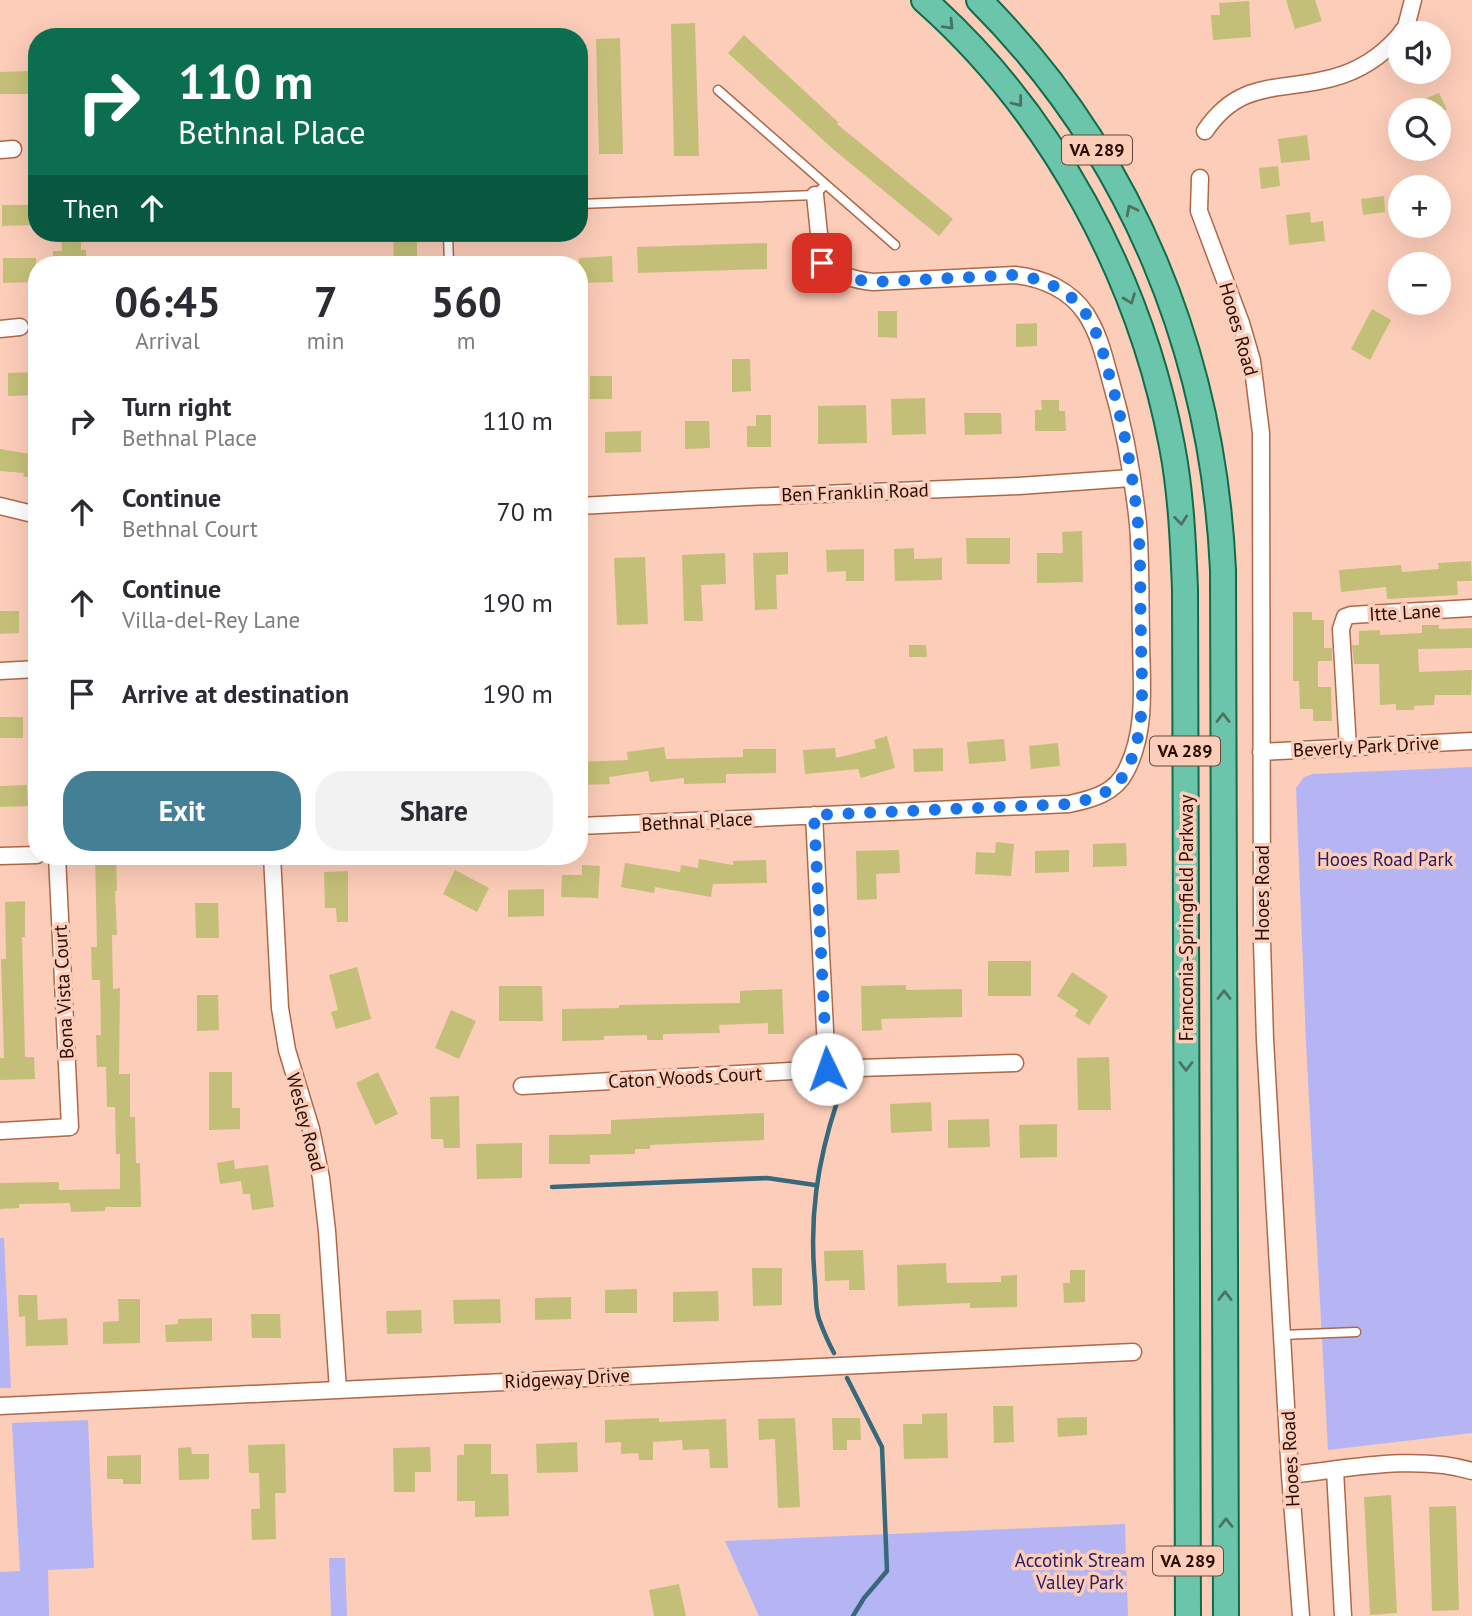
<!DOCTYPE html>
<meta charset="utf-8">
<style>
:root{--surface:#fff;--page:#f2f2f3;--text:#2b2b33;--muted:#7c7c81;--accent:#438096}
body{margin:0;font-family:"PT Sans",sans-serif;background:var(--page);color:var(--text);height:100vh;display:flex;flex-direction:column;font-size:26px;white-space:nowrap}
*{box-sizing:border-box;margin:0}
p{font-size:23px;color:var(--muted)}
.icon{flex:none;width:38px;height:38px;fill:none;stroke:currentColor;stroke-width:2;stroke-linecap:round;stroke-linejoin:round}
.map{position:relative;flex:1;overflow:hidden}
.details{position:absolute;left:28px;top:256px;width:560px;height:609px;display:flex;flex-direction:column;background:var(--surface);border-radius:28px;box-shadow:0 7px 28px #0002}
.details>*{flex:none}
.top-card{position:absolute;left:28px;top:28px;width:560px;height:214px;border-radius:28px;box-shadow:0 7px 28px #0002;background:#0b6e4f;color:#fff;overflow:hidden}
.buttons{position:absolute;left:1388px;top:21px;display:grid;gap:14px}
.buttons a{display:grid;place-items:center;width:63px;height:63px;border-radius:50%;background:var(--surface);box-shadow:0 7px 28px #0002;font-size:35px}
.pin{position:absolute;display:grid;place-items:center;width:60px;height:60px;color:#fff;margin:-30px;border-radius:14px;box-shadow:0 4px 10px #0006}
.me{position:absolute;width:77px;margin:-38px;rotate:357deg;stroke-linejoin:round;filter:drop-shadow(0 0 5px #0008)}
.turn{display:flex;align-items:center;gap:24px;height:147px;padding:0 35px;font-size:32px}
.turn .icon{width:91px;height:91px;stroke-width:2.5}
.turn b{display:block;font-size:49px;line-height:60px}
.then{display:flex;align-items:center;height:66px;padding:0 35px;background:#0003;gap:14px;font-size:26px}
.eta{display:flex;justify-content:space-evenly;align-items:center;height:119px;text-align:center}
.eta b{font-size:42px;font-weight:800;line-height:49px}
.primary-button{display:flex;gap:14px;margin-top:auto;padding:14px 35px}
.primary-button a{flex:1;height:80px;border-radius:28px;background:var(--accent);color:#fff;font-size:28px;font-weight:800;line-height:80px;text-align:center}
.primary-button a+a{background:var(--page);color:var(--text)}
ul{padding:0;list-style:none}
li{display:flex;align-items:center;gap:21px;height:91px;padding:0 35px}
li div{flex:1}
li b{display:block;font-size:26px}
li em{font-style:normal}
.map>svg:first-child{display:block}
</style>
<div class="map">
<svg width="1472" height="1616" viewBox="0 0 1472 1616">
<rect width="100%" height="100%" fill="#fccdb9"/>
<path fill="#b6b5f3" d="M 1472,767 L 1472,1433 L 1328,1450 L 1306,1043 L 1296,788 L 1304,777 L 1313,774 Z
M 0,1238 L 4,1238 L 11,1388 L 0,1388 Z
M 88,1420 L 94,1568 L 48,1570 L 49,1616 L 0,1616 L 0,1572 L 20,1571 L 12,1423 Z
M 1125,1524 L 1128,1616 L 759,1616 L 725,1541 Z
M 329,1558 L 345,1558 L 347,1616 L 331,1616 Z"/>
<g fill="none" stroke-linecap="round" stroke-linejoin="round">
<path stroke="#37697b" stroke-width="4.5" d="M 552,1187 L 767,1178 L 815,1185
M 834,1353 C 828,1342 823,1330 819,1319 C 815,1308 816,1293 815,1282 C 809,1218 817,1163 837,1102
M 847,1378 L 882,1447 L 887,1571 L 864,1598 L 853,1616"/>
</g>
<path fill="#c4bf78" d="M 1286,0 L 1315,0 L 1322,21 L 1295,29 Z
M 1249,1 L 1251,37 L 1213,40 L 1211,15 L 1220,15 L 1219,3 Z
M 695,23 L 699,156 L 674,156 L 671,24 Z
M 744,35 L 838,122 L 837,124 L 953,219 L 939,236 L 834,150 L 728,53 Z
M 620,38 L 623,154 L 599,154 L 596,39 Z
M 32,71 L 32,94 L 0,94 L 0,72 Z
M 1439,93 L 1447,110 L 1398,110 Z
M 1307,135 L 1310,160 L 1281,163 L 1278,139 Z
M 1278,166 L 1280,186 L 1261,189 L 1259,168 Z
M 1384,196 L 1385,212 L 1363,215 L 1361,199 Z
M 2,205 L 36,205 L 36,225 L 2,226 Z
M 1310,212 L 1311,223 L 1323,221 L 1325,241 L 1289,245 L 1286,215 Z
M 61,233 L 81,233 L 81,250 L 86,250 L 86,264 L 53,264 L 53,251 L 62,251 Z
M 393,233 L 417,233 L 417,264 L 394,264 Z
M 767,243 L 767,269 L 638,273 L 637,247 Z
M 612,256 L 613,282 L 579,283 L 579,258 Z
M 3,258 L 36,258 L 36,282 L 3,283 Z
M 1372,309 L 1391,320 L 1370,360 L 1351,349 Z
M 878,311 L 897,311 L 897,338 L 878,337 Z
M 1037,323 L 1037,346 L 1016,347 L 1016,324 Z
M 732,359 L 750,359 L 751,391 L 732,392 Z
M 37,372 L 37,395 L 8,396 L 8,373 Z
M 590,376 L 612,376 L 612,399 L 590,399 Z
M 925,398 L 926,434 L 892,435 L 891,399 Z
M 1041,400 L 1059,400 L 1059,411 L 1065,411 L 1066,431 L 1035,431 L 1035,410 L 1042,410 Z
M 866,405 L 867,443 L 818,444 L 818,406 Z
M 964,413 L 1001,413 L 1002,434 L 965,435 Z
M 756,415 L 771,415 L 771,447 L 747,447 L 747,426 L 756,426 Z
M 685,421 L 709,421 L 710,448 L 685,449 Z
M 641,431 L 641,452 L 605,453 L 605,432 Z
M 33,440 L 37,441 L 37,480 L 23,476 L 24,473 L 0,471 L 0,449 L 29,454 Z
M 1082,531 L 1083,582 L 1037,583 L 1037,553 L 1063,553 L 1062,532 Z
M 966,538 L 1010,538 L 1010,564 L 967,564 Z
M 914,548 L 914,559 L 942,558 L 942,580 L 895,581 L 894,549 Z
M 864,549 L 864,581 L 846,581 L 846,571 L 827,572 L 826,550 Z
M 788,552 L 788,574 L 776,575 L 777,609 L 755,610 L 753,553 Z
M 725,553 L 726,584 L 701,585 L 703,621 L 684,621 L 682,555 Z
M 645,557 L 648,624 L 617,625 L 614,558 Z
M 1471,561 L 1472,581 L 1457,581 L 1458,595 L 1387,599 L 1386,587 L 1341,592 L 1339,570 L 1401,565 L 1402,572 L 1439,569 L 1438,563 Z
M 0,611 L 19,611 L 19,633 L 0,634 Z
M 1293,612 L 1312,612 L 1312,620 L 1324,620 L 1324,648 L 1332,648 L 1332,661 L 1318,661 L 1318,687 L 1331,687 L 1332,721 L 1313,721 L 1313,709 L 1300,709 L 1299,681 L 1293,681 Z
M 1422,625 L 1439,625 L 1439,629 L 1472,628 L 1472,648 L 1418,649 L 1419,672 L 1472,670 L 1471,695 L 1435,695 L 1434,705 L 1414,706 L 1414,710 L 1396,710 L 1396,704 L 1380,705 L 1379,664 L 1354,664 L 1352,645 L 1359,645 L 1359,631 L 1380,630 L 1380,635 L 1422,633 Z
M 909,645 L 926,645 L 927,657 L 909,657 Z
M 0,717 L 23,717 L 23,738 L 0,738 Z
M 887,736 L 895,768 L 861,778 L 858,769 L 805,774 L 803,750 L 835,748 L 836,758 L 876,748 L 874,740 Z
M 1004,739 L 1006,761 L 969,764 L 967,742 Z
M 1058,743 L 1060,766 L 1031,769 L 1029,746 Z
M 664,747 L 666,759 L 743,757 L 743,749 L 776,749 L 776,773 L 726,774 L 726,783 L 684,784 L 684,778 L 650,782 L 648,771 L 609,777 L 610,784 L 579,785 L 579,762 L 628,760 L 627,752 Z
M 943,748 L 943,771 L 914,772 L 913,749 Z
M 27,785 L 28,806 L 0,807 L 0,786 Z
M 996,842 L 1014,844 L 1011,876 L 975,874 L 976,852 L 995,853 Z
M 1126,843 L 1127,866 L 1093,867 L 1093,844 Z
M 899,850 L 900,873 L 876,874 L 877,899 L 857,900 L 856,851 Z
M 1069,850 L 1069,872 L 1035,873 L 1035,851 Z
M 95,856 L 116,856 L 117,891 L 115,891 L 117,935 L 112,935 L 113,989 L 120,988 L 119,1074 L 130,1074 L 130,1117 L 135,1117 L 136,1163 L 140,1163 L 141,1207 L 105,1207 L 105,1211 L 71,1212 L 70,1203 L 19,1204 L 19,1208 L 0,1209 L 0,1183 L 59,1182 L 59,1190 L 120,1189 L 120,1154 L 116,1154 L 115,1107 L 107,1107 L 106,1067 L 97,1067 L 96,1035 L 101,1035 L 100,980 L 92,980 L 91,947 L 97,947 Z
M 699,859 L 733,865 L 733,861 L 766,860 L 767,883 L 713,884 L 711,897 L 655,887 L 654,893 L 621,887 L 625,863 L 680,872 L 681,865 L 698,868 Z
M 582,865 L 600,866 L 598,898 L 561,897 L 562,875 L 582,875 Z
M 455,870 L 489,888 L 477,912 L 443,894 Z
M 348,871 L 348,922 L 337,922 L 336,908 L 325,908 L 324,872 Z
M 544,889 L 544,916 L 508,917 L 508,890 Z
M 25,901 L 25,937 L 22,937 L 25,1057 L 34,1057 L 35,1079 L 0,1080 L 0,1058 L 4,1058 L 1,959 L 6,959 L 5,902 Z
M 195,903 L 218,903 L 219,938 L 196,938 Z
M 988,961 L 1031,961 L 1031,996 L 988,996 Z
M 357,967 L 371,1019 L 336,1029 L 331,1012 L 338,1010 L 329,975 Z
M 1072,972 L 1108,996 L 1089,1025 L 1075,1016 L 1078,1010 L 1057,996 Z
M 906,985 L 906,990 L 962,989 L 962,1017 L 881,1019 L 882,1030 L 862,1031 L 861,986 Z
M 499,986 L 542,986 L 543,1021 L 499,1021 Z
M 782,989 L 784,1034 L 768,1034 L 768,1023 L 719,1025 L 720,1033 L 663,1034 L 663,1040 L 647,1040 L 647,1035 L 604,1036 L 604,1040 L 562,1041 L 562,1009 L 619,1008 L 619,1005 L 740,1003 L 740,991 Z
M 197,995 L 218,995 L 219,1030 L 197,1031 Z
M 451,1010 L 476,1021 L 459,1059 L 435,1048 Z
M 1109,1057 L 1111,1110 L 1078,1110 L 1077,1058 Z
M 209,1072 L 232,1072 L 232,1108 L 240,1108 L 240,1129 L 209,1130 Z
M 378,1072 L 398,1114 L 375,1125 L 356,1083 Z
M 459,1096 L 460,1148 L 444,1148 L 443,1139 L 431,1139 L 430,1097 Z
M 931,1102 L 932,1131 L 891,1133 L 890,1104 Z
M 764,1113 L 764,1140 L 650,1145 L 650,1149 L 635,1149 L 635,1154 L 590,1155 L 590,1164 L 549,1164 L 549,1135 L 611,1134 L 611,1120 Z
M 989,1119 L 990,1147 L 948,1148 L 948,1120 Z
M 1057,1124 L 1057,1157 L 1020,1158 L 1019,1125 Z
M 522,1143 L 522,1178 L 477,1179 L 476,1144 Z
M 234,1160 L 235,1169 L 268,1165 L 274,1207 L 252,1210 L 250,1194 L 243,1194 L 241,1181 L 220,1184 L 217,1163 Z
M 863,1250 L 865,1290 L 849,1290 L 849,1280 L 825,1281 L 824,1251 Z
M 946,1263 L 947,1283 L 1001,1282 L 1001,1276 L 1017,1275 L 1017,1307 L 970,1308 L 970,1303 L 898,1306 L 897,1265 Z
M 752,1268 L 782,1268 L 782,1305 L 753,1306 Z
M 1070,1270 L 1085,1270 L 1085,1302 L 1064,1303 L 1063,1283 L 1070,1283 Z
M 637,1289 L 637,1313 L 605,1313 L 605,1290 Z
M 718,1291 L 719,1321 L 673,1322 L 673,1292 Z
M 18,1295 L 37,1295 L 38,1320 L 67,1318 L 68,1345 L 26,1346 L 25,1316 L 19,1317 Z
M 571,1297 L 571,1319 L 535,1320 L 535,1298 Z
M 118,1299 L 140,1299 L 140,1343 L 103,1344 L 103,1322 L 119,1321 Z
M 500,1299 L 501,1323 L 454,1324 L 453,1300 Z
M 421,1310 L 422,1333 L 387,1334 L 386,1311 Z
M 251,1314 L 280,1314 L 281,1338 L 252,1338 Z
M 212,1318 L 212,1341 L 166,1342 L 165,1325 L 178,1324 L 178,1319 Z
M 993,1406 L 1013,1406 L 1014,1442 L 994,1443 Z
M 947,1413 L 948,1458 L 904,1459 L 903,1424 L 922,1424 L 922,1414 Z
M 1087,1417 L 1087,1435 L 1058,1437 L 1057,1418 Z
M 659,1418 L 659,1422 L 726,1419 L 728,1468 L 710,1468 L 709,1449 L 683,1450 L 682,1440 L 653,1442 L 653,1460 L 639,1460 L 638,1453 L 621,1454 L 621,1442 L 605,1443 L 605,1420 Z
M 795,1418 L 800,1507 L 778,1508 L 775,1439 L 759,1440 L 758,1419 Z
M 832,1418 L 860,1418 L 861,1440 L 847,1440 L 847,1450 L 833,1450 Z
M 577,1442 L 578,1472 L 537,1473 L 536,1444 Z
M 285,1444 L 286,1493 L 275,1493 L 276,1539 L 252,1540 L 251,1509 L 260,1509 L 259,1473 L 249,1473 L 248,1445 Z
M 464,1444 L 491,1444 L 491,1474 L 508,1474 L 509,1516 L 475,1517 L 475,1501 L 457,1501 L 457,1455 L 464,1455 Z
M 191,1447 L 192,1454 L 209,1454 L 209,1479 L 179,1480 L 178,1448 Z
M 430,1447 L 431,1472 L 415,1472 L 415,1492 L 394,1492 L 393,1448 Z
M 141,1455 L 141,1484 L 123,1484 L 123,1479 L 107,1479 L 107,1456 Z
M 1391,1495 L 1397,1613 L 1370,1615 L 1364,1497 Z
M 1456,1506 L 1459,1610 L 1432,1611 L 1429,1507 Z
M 679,1584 L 686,1616 L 654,1616 L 649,1590 Z"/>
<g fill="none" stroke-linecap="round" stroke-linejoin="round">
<defs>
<path id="lane" d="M 718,90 L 895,245
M 579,204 L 815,195 L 825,185
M 448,233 L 449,264
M 1282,1335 L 1356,1332"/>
<path id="street" d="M 1401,33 L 1406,27 L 1413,0
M 1205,131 C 1240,79 1279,92 1332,78 C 1359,71 1382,56 1400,35
M 0,150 L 13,149
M 1200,178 L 1199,211 L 1241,323 L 1252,361 L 1261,433 L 1262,942 L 1265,1040 L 1290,1475 L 1301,1616
M 0,329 L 20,327
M 0,506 L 37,515
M 579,506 L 747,497 L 1019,486 L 1131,478
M 0,671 L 37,669
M 1348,748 L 1341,629 L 1345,617 L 1351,615 L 1472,608
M 1261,752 L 1472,741
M 814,815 L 827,1069
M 579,826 L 1069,804 C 1093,799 1115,793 1126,771 C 1148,729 1141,680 1141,635 C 1140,598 1141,561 1138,524 C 1133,475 1124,426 1110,378 C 1104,356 1099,334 1086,314 C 1070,290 1043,278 1015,275 L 873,282 C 853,280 839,275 822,263 L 815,195
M 0,856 L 37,855
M 272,856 L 280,1008 L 287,1050 L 311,1129 L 321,1178 L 327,1231 L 338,1390
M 522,1086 L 827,1069 L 1015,1063
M 0,1131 L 70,1127 L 57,856
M 0,1406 L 1133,1352
M 1335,1470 L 1343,1616
M 1290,1475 C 1346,1469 1417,1454 1472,1471"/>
<path id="primary" d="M 924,0 C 1053,114 1140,278 1172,446 C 1181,493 1183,541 1185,589 L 1188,1616
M 979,0 C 1133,154 1213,355 1223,570 L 1226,1616"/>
</defs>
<use href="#lane" stroke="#ae6849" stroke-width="11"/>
<use href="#street" stroke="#ae6849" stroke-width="19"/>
<use href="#primary" stroke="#126c4c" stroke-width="28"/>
<use href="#lane" stroke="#fff" stroke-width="8"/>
<use href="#street" stroke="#fff" stroke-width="16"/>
<use href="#primary" stroke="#6ac5ab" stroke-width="24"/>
</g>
<defs><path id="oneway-chevron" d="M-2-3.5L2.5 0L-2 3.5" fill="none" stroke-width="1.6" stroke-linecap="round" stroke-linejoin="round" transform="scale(1.75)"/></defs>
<g stroke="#4c725f">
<use href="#oneway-chevron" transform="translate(949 25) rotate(46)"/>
<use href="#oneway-chevron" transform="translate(1018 102) rotate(52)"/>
<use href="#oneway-chevron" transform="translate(1131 210) rotate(-117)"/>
<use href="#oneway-chevron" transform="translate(1130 299) rotate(69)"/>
<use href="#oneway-chevron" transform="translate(1181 520) rotate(84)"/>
<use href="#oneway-chevron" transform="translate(1223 718) rotate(-90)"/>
<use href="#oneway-chevron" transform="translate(1224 995) rotate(-90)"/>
<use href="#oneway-chevron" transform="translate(1186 1066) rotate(90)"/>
<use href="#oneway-chevron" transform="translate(1225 1296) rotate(-90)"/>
<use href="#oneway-chevron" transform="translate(1226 1523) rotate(-90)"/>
</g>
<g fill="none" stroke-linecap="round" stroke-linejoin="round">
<path stroke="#1a73e8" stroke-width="12" stroke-dasharray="0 21.6" d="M 822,263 C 839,275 853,280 873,282 L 1014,275 C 1043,278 1070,290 1086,314 C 1099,334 1104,356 1110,378 C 1124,426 1133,475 1138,524 C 1141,561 1140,598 1141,635 C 1141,680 1148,729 1126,771 C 1115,793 1092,799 1069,804 L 814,815 L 827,1069"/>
</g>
<g text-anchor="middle" stroke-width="7" stroke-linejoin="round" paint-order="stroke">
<g fill="#fccdb9" stroke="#68473a" stroke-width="2">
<rect x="1062" y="135.5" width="70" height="29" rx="5"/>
<rect x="1150" y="736.5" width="70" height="29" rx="5"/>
<rect x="1153" y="1546.5" width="70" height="29" rx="5"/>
</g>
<g font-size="18" font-weight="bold" fill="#280d03">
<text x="1097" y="156">VA 289</text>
<text x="1185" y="757">VA 289</text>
<text x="1188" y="1567">VA 289</text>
</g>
<g font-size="19" fill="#280d03" stroke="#fccdb9">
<text transform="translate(1239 329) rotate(74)" y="7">Hooes Road</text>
<text transform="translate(855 492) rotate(-2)" y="7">Ben Franklin Road</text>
<text transform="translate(1405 612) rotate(-3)" y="7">Itte Lane</text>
<text transform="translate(1366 746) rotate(-3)" y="7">Beverly Park Drive</text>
<text transform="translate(697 821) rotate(-3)" y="7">Bethnal Place</text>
<text transform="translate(1262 893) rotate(-90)" y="7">Hooes Road</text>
<text transform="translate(1186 918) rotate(-90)" y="7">Franconia-Springfield Parkway</text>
<text transform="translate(63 992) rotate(-93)" y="7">Bona Vista Court</text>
<text transform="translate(685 1077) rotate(-3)" y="7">Caton Woods Court</text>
<text transform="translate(306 1122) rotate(75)" y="7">Wesley Road</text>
<text transform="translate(567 1378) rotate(-3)" y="7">Ridgeway Drive</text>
<text transform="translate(1290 1459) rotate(-93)" y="7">Hooes Road</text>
</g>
<g font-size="19" fill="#291a64" stroke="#fccdb9">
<text x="1385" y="866">Hooes Road Park</text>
<text x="1080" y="1567">Accotink Stream<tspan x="1080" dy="22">Valley Park</tspan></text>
</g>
</g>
</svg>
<div class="buttons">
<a><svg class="icon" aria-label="sound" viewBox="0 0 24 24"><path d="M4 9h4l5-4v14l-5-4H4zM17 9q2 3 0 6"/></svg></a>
<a><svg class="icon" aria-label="search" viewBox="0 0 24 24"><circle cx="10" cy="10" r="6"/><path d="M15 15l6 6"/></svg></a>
<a>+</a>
<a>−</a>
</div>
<div class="pin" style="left:822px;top:263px;background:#d93025"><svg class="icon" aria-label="arrive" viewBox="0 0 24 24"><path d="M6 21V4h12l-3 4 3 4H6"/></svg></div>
<svg class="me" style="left:827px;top:1069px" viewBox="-20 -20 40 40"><circle r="19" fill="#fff"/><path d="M0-13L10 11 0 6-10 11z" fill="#1a73e8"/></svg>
<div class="top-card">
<div class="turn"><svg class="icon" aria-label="right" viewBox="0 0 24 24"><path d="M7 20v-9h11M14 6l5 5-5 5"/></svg><div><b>110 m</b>Bethnal Place</div></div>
<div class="then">Then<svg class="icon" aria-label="ahead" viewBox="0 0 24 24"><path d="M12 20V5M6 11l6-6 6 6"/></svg></div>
</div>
<section class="details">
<div class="eta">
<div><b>06:45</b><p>Arrival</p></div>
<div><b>7</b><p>min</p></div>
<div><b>560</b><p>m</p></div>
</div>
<ul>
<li><svg class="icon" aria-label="right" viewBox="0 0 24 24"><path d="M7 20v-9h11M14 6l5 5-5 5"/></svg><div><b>Turn right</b><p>Bethnal Place</p></div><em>110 m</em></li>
<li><svg class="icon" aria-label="ahead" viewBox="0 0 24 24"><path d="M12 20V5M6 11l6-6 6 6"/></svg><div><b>Continue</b><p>Bethnal Court</p></div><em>70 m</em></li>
<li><svg class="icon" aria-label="ahead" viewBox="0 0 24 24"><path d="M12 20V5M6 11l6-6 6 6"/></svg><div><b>Continue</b><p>Villa-del-Rey Lane</p></div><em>190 m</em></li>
<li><svg class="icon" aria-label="arrive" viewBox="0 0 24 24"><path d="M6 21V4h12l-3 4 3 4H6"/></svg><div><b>Arrive at destination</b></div><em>190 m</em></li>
</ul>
<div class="primary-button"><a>Exit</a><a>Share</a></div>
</section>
</div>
